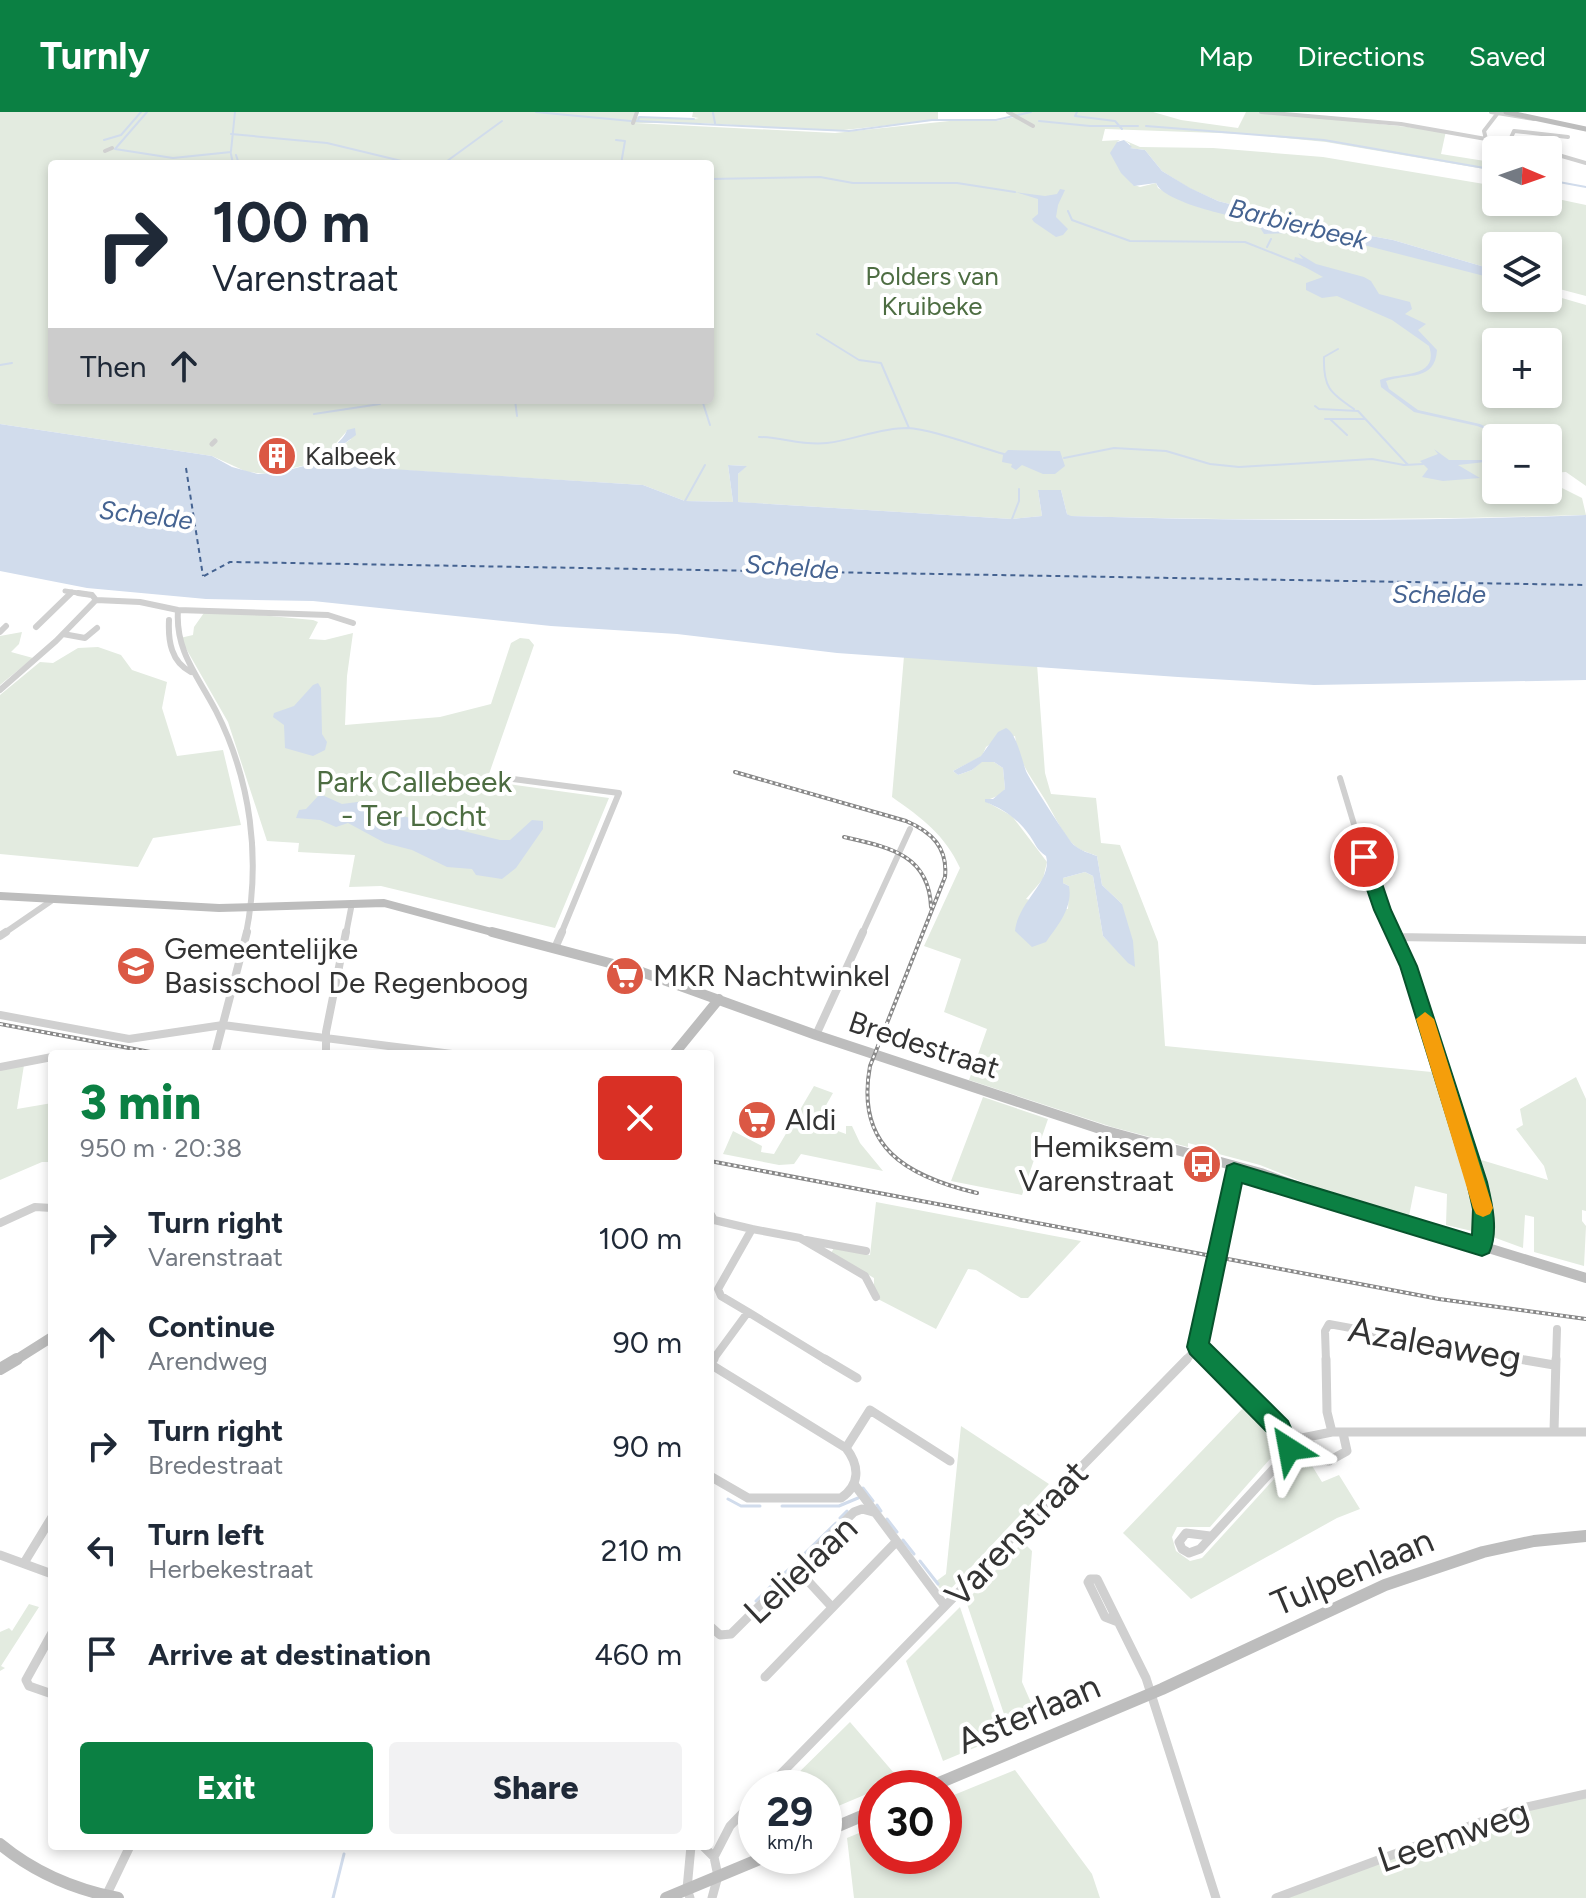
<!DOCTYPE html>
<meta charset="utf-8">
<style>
:root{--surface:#fff;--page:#f2f2f3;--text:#1f2937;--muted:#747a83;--accent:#0b8043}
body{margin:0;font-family:Figtree,sans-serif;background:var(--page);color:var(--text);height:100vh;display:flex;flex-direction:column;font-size:30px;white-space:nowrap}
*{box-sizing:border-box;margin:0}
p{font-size:26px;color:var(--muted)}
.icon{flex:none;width:44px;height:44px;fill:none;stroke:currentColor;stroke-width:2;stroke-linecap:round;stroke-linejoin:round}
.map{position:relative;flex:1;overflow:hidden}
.details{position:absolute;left:48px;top:938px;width:666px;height:800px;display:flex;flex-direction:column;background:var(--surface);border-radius:8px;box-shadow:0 4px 12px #0003}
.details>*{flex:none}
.hud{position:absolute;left:48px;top:48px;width:666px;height:244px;border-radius:8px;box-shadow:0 4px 12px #0003;background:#fff;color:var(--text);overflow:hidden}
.needle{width:52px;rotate:92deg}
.tools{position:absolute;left:1482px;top:24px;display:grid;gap:16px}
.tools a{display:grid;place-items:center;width:80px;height:80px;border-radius:8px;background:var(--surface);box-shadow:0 4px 12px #0003;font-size:40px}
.speed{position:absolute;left:738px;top:1658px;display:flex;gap:16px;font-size:40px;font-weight:700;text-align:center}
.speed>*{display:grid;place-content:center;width:104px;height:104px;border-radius:50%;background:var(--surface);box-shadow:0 4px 12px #0003;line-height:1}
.speed small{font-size:20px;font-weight:400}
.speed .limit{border:12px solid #d22;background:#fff;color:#111}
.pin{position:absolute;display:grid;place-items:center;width:68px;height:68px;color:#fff;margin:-34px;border:4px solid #fff;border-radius:50%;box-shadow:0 2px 8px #0007}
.me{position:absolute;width:88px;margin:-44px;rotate:326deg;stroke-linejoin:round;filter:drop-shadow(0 0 6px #0008)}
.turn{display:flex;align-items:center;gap:28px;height:168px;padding:0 32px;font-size:36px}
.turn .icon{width:104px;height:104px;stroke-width:2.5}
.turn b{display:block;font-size:56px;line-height:68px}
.then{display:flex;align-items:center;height:76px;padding:0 32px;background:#0003;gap:16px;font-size:30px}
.round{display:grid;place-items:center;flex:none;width:84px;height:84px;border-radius:8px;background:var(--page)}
.overview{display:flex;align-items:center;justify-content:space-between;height:136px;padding:0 32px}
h1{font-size:48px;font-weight:800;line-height:60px;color:var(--accent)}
.cta{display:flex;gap:16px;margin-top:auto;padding:16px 32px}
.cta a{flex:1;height:92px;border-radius:8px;background:var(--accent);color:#fff;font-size:32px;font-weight:800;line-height:92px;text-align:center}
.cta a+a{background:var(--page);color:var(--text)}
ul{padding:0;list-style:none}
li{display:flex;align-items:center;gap:24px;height:104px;padding:0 32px}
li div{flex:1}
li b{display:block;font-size:30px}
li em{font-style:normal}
header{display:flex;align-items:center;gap:48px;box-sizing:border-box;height:112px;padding:0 40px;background:var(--accent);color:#fff}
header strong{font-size:38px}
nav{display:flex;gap:44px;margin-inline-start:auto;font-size:28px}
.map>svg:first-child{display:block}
</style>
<header>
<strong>Turnly</strong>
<nav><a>Map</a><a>Directions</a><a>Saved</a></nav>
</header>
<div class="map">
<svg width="1586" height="1786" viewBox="0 0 1586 1786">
<rect width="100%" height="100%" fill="#fff"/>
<path fill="#e3ebe0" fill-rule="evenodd" d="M 0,0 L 638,0 L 637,5 L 694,7 L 699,6 L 692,5 L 693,0 L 938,0 L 938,8 L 834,19 L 700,11 L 634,11 L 835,21 L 959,8 L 996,9 L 1015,5 L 1009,0 L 1153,0 L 1181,8 L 1238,16 L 1246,0 L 1265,0 L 1446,19 L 1441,42 L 1491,50 L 1491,54 L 1496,55 L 1496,59 L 1326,30 L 1246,22 L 1105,17 L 1102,29 L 1120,28 L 1117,30 L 1132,72 L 1140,75 L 1156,71 L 1158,76 L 1182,89 L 1256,109 L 1267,122 C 1302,111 1453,153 1496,167 L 1496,186 L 1548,186 L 1548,182 L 1586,193 L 1586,374 L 1566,360 L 1548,361 L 1548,326 L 1496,326 L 1496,378 L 1548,378 L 1548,369 L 1582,386 L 1586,403 C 1414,408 1244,409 1070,404 L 1067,402 L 1061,378 L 1038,378 L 1042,404 L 1012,407 L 737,390 L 738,362 L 746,354 L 728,353 L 733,390 L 685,389 L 643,373 L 351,355 L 338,351 L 334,343 L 337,337 L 351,327 L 348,318 L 319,350 L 268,362 L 247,360 L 212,344 L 0,312 ZM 52,52 L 710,52 L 710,288 L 52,288 ZM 1496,230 L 1548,230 L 1548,282 L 1496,282 Z
M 1124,28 L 1140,35 L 1213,36 L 1323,45 L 1496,74 L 1496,90 L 1548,90 L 1548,85 L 1586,93 L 1586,184 L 1548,174 L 1548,134 L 1496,134 L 1496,149 L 1493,148 L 1488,156 L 1393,128 L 1306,112 L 1218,89 L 1189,76 L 1162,59 L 1145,38 L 1129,36 L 1130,32 Z
M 206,498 L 313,508 L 318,510 L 309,527 L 325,528 L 353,521 L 347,564 L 345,613 L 440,605 L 491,592 L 511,531 L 520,526 L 529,527 L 534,533 L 489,662 L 501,671 L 609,686 L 555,816 L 381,774 L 349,775 L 355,743 L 298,740 L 299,731 L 267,729 L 228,610 L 180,526 L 193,523 L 194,515 Z
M 22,520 L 19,532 L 11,540 L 33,546 L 0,573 L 0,524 Z
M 98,535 L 121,543 L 132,558 L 167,570 L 162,596 L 177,644 L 223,638 L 241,713 L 153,726 L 138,755 L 0,742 L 0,583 L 40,550 L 53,551 L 78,536 Z
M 904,544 L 1037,552 L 1045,661 L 1051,682 L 1096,686 L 1101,731 L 1120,733 L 1158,830 L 1165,934 L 1442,961 L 1472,1080 L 1472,1119 L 1446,1113 L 1447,1082 L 1415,1074 L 1409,1104 L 1340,1085 L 1260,1053 L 1200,1037 L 1200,1034 L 1188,1031 L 1188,1035 L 1112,1015 L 969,968 L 987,917 L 944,900 L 961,847 L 924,834 L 960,756 C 945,723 922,706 892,685 ZM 1015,624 C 1019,653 1033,667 1047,691 C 1054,703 1061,718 1070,729 C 1077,738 1087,740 1097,744 L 1102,773 L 1122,792 L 1113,834 L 1103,824 L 1093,764 L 1085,760 L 1063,766 L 1063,771 L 1069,774 L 1068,797 L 1026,787 L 1043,767 L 1047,750 L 1012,704 L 985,689 L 1000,683 L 1005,677 L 1003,656 L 994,650 L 981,650 L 972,658 L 958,663 L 953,659 L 982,644 L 986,635 L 993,630 Z
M 24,953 L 17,997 L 52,991 L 52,1050 L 42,1050 L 0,1068 L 0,958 Z
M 1576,965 L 1586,987 L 1586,1099 L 1582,1098 L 1582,1109 L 1586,1114 L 1584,1154 L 1534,1140 L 1534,1105 L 1525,1103 L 1523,1136 L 1493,1125 L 1491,1091 L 1478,1047 L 1548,1068 L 1544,1054 L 1516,1017 L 1523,1013 L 1520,997 Z
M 814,974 L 833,981 L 816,1011 L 846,1022 L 846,1014 L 852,1014 L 860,1031 L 883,1059 L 801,1042 L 794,1052 L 779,1053 L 723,1042 L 733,1019 L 762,1034 L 761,1040 L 774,1042 Z
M 983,985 L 1048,1007 L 1022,1083 L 951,1069 Z
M 876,1090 L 1081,1129 L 1028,1186 L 1021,1186 L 976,1158 L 968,1157 L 936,1217 L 874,1185 L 874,1166 L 831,1141 L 834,1136 L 870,1143 Z
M 1245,1294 L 1277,1328 L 1278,1338 L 1210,1415 L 1177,1415 L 1172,1425 L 1176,1439 L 1190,1449 L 1202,1446 L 1296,1343 L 1306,1344 L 1322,1370 L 1339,1363 L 1360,1397 L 1337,1406 L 1191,1487 L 1123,1421 Z
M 961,1314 L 1049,1372 L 945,1483 L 935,1470 L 946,1462 Z
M 1023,1430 L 1032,1439 L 1022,1570 L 1039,1609 L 1010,1620 L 966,1489 Z
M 29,1492 L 39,1495 L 1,1554 L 5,1556 L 0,1559 L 0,1520 L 9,1516 L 12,1519 Z
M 960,1495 L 1003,1624 L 943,1649 L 906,1549 Z
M 850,1610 L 900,1668 L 824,1700 L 824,1676 L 783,1676 Z
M 1015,1658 L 1092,1762 L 1100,1786 L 854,1786 L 847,1726 L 876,1714 L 876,1744 L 944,1744 L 944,1687 Z
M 1586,1682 L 1586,1786 L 1276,1786 L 1513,1698 Z"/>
<path fill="#d1dcec" d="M 1124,28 L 1132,35 L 1130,36 L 1145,38 L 1162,59 L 1190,76 L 1218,89 L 1306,112 L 1393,128 L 1488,156 L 1493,148 L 1496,149 L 1496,167 L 1352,130 L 1289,121 L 1264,122 L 1256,109 C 1234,105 1164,91 1156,71 L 1134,74 L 1121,61 L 1110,41 L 1117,30 Z
M 1060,77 L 1065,78 L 1058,93 L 1056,105 L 1068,117 L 1063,123 L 1056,125 L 1034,110 L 1032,107 L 1038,102 L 1038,87 L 1015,80 L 1045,84 L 1057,82 Z
M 1298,141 L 1316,152 L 1364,165 L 1371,169 L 1379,182 L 1410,190 L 1412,197 L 1405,202 L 1426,212 L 1418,218 L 1437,238 C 1435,270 1407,261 1386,269 L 1389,277 L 1418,298 L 1480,312 L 1510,326 L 1477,314 L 1414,300 L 1381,275 L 1380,268 C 1398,260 1440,267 1429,234 L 1392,208 L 1337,184 L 1322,186 L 1306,178 L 1306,171 L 1323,165 L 1294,149 L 1295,145 L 1303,147 Z
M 0,312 L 212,344 L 232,355 L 258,362 L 277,361 L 319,350 C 327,336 343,331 347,318 L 355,316 L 356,323 L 337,337 L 334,343 L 344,354 L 643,373 L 685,389 L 733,390 L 728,353 L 747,354 L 738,362 L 738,390 L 1012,407 L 1042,404 L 1038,378 L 1061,378 L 1067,402 L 1071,404 C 1243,409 1414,410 1586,403 L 1586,568 L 1314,573 L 1178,565 L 837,541 L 677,522 L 551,514 L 313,489 L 206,487 L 87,476 L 0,459 Z
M 1434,337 L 1449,348 L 1484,348 L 1485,350 L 1458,353 L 1480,366 L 1443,369 L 1422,365 L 1428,357 L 1420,349 L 1438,342 Z
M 1008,338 L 1060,339 L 1065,354 L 1055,362 L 1043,362 L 1022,353 L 1016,358 L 1011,355 L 1012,352 L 1002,350 L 1003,343 Z
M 318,571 L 321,576 L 322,622 L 327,630 L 325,638 L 313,644 L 285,636 L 284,613 L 273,605 L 274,601 L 294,594 L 313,573 Z
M 1006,616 C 1016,620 1022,648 1026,659 C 1028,665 1069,729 1074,733 C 1081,739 1089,741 1097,744 L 1102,773 L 1122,792 L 1133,829 L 1135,855 L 1128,851 L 1103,824 L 1093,764 L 1085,760 L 1063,766 L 1063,771 L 1069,774 C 1073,796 1058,813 1046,830 L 1032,835 L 1015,819 C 1018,789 1053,769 1046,744 C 1037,738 1036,733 1030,724 C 1018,707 1004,697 985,690 L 985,687 L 993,687 L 1005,677 L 1003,656 L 994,650 L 982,650 L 972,658 L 958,663 L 953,659 L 981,644 L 998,620 Z
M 320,682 L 342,692 L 365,689 L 378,698 L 500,728 L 510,728 L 532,708 L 543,709 L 543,717 L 516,756 L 502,767 L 476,763 L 472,757 L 447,755 L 412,738 L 385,731 L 348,711 L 336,715 L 320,708 L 296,706 L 299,698 L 306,697 Z"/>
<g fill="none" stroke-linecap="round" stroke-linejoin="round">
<path stroke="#d1dcec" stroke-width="2" d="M 147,0 L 115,37 L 173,46 L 231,40
M 536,0 L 631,9
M 1077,0 L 1075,4 L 1115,9 L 1122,17
M 713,1 L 715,11
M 636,9 L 849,19 L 932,8 L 996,8 L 1031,0
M 638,9 L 639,5 L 694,7
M 1039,9 L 1090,14 L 1138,14
M 1146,14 L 1324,28 L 1496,58
M 231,22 L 327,31 L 414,52
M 104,28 L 121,23 L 141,0
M 616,28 L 625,29 L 621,52
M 1484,29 L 1505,33
M 231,39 L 235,0
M 231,42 L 233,52
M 236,43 L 239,52
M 443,52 L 502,9
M 710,67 L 820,65 L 853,71 L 957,71 L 1015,80
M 1548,68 L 1586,75
M 1068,99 L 1072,108 L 1130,129 L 1245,130 L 1313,157
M 1267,135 L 1271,127
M 817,222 L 859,248 L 881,251 L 909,316
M 1338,237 L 1324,245 C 1323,275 1330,281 1354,297
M 0,253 L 12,251
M 515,288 L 517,304
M 702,288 L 710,313
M 1315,294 L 1319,297 L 1358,299 L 1408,353
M 314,302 L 380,292
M 1325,307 L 1364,307
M 1330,307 L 1347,323
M 759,325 C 782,325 802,334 827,331 C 854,328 879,316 907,316 C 932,317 978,335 1004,342
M 1064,346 L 1114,336 L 1166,339 L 1210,352 L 1239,355 L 1372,347 L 1404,353 L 1423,352
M 685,389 L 705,353
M 1012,407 L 1019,389 L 1019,377"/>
<path stroke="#d1dcec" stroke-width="3" d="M 863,1376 L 873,1389
M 728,1387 L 741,1394 L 760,1394
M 877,1393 L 881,1399
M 782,1394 L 839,1394 L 858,1386
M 840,1406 L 847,1399
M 887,1407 L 897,1420
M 903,1428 L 914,1442
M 799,1447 L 836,1411
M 920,1449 L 938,1472
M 775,1470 L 789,1457
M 756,1489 L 773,1472
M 333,1786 L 344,1742"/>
<path stroke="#456391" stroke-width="2" stroke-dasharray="5 4" stroke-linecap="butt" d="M 186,356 L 203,464
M 204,464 L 230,450 L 1586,473"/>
<path stroke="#d0d0d0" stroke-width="4" d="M 1008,0 L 1033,14
M 1261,0 L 1401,12 L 1486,27
M 1491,0 L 1534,7
M 1497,2 L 1484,19 L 1486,27 L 1539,38
M 633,11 L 637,0
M 1512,33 L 1509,30 L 1514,19 L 1568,25
M 105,39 L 112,36
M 1548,40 L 1586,51"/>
<path stroke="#d0d0d0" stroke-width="5" d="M 212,332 L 215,329
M 65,479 L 91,483
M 69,483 L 72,480"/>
<path stroke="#d0d0d0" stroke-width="6" d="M 78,481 L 92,483 L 96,488
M 96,488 L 140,490 L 178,498 L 328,503 L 353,511
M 178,498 C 175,539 198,564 216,599 C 251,668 261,747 246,822
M 169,508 C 168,529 171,550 191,560
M 36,515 L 71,481
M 0,520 L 6,514
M 63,522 L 85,526 L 97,516
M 0,578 L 56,529 L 96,488
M 1340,666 L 1372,772 L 1394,822
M 513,667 L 619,681 L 561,822
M 3,822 L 51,789
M 346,822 L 352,791
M 862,822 L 910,717"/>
<path stroke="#d0d0d0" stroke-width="8" d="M 1393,820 L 1408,854 L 1477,1070 L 1483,1097 L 1482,1135
M 0,824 L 6,820
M 1396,825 L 1586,828
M 555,836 L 562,820
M 0,903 L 129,927 L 223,913 L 452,942
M 816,923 L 863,820
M 65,942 L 94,942
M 215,942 L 247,820
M 326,942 L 326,920 L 346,820
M 0,955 L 52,945
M 710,1101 L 714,1108 L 752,1117
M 0,1111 L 35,1095 L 52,1096
M 806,1128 L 866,1139
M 748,1200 L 828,1249
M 1198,1235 L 1212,1249
M 712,1249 L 748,1200 L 721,1184 L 718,1177 L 752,1117 L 800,1126 L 865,1164 L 876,1185
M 1185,1249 L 1198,1235 L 1234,1060
M 1326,1249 L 1325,1219 L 1329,1212 L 1530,1249
M 1556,1249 L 1557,1217"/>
<path stroke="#d0d0d0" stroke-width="9" d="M 825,1247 L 857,1266
M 1210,1247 L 1280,1317 L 1302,1326 L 1332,1320 L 1586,1320
M 1326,1247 L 1327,1300 L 1332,1320
M 1519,1247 L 1554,1253
M 1554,1319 L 1556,1247
M 1308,1325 L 1316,1346 L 1329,1349 L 1347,1339 L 1343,1321
M 846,1336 L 870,1298 L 950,1349
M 710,1364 L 748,1386 L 841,1386 C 860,1373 860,1354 846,1336 L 710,1252 L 714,1247
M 854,1372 L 945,1494
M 1210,1424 L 1186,1421 L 1179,1430 L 1182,1437 L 1189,1441 L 1200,1437 L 1302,1326
M 0,1443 L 52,1462
M 24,1451 L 52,1405
M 797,1457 L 831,1494
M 1118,1510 L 1105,1505 L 1088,1470 L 1090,1467 L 1097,1467 L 1146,1566 L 1216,1786
M 710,1514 L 720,1523 L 731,1522 L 854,1400 L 862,1397 L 873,1400
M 52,1521 L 26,1568 L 29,1574 L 52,1582
M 765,1565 L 896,1430
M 767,1676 L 1187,1247
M 703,1734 L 714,1745
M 106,1784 L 130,1734
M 690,1786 L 687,1777 L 691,1734
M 712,1786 L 718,1764 L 714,1745 L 730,1714 L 756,1687
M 1276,1786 L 1513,1698 L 1586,1682"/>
<path stroke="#bdbdbd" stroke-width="5" d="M 1506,0 L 1586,17"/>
<path stroke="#bdbdbd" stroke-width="8" d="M 0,784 L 219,796 L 384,791 L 499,822"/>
<path stroke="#bdbdbd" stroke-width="10" d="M 492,820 L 636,858 L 816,923 L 1103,1018 L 1261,1061 L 1351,1094 L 1586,1166
M 674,942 L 719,887
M 1231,1059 L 1274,1072
M 14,1249 L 52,1225"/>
<path stroke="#bdbdbd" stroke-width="12" d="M 0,1257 L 17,1247
M 927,1676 L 1162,1577 L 1385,1473 L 1483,1440 L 1534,1429 L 1586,1424
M 824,1720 L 876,1698
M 0,1732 C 35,1761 73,1777 118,1786
M 666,1786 L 767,1744"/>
<defs>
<path id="rail" d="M 735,660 L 906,709 C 932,720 948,736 945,765 L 870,954 C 855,1035 906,1064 977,1081
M 844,725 C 888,735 929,742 931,795
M 0,912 L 161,942
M 710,1049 L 1439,1187 L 1586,1207"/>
</defs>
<use href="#rail" stroke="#888" stroke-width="4"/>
<use href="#rail" stroke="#fff" stroke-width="2" stroke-dasharray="3" stroke-linecap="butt"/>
</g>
<path fill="#0b8043" stroke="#07532c" stroke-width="2" d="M 1364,739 L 1373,745 L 1391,798 L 1417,854 L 1487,1070 C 1492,1091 1499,1120 1489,1141 L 1482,1144 L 1242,1071 L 1209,1231 L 1288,1309 L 1300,1337 L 1297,1345 L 1289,1349 L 1281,1345 L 1272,1325 L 1190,1242 L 1187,1235 L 1227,1054 L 1234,1051 L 1472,1123 L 1473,1097 L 1467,1070 L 1400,854 L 1374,798 L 1356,745 Z"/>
<path fill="#f59e0b" d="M 1425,900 L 1434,907 L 1493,1096 L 1490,1102 L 1483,1105 L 1476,1102 L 1473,1096 L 1416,907 Z"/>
<defs>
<symbol id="building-disc" viewBox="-11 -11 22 22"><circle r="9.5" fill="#db5844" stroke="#fff"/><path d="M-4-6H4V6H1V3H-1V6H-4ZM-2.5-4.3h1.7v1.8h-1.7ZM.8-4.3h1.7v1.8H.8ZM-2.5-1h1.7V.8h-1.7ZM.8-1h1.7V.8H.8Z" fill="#fff"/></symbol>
<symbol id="school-disc" viewBox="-11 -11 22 22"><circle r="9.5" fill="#db5844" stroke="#fff"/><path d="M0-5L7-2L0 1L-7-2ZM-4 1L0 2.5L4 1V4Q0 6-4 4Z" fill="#fff"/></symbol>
<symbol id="supermarket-disc" viewBox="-11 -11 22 22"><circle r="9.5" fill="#db5844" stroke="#fff"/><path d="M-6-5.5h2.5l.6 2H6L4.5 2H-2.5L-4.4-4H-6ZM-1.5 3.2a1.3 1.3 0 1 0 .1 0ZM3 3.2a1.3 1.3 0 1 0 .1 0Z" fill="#fff"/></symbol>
<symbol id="bus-disc" viewBox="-11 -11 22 22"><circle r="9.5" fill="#db5844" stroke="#fff"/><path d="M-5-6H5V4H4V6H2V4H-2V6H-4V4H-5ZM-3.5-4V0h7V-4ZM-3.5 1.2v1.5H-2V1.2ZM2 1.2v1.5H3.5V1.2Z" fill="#fff"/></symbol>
</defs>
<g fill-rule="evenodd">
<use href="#building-disc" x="255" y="322" width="44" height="44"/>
<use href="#school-disc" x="114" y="832" width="44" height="44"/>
<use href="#supermarket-disc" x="603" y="842" width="44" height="44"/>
<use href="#supermarket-disc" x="735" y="986" width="44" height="44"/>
<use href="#bus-disc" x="1180" y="1030" width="44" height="44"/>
</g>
<g text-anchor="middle" stroke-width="8" stroke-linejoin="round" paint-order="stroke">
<g font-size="26" font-style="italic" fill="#456391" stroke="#fff">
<text transform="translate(1298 112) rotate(14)" y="9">Barbierbeek</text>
<text transform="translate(146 403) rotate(7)" y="9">Schelde</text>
<text transform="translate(792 455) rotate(4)" y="9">Schelde</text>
<text x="1439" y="491">Schelde</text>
</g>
<g font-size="26" fill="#4d6d42" stroke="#fff">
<text x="932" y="173">Polders van<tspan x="932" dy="30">Kruibeke</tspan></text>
</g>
<g font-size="26" fill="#333" stroke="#fff" text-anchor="start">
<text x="305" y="353">Kalbeek</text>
</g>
<g font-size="30" fill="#4d6d42" stroke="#fff">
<text x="414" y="680">Park Callebeek<tspan x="414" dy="34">- Ter Locht</tspan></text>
</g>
<g font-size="30" fill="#333" stroke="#fff" text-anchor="start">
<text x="164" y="847">Gemeentelijke<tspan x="164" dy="34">Basisschool De Regenboog</tspan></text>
<text x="653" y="874">MKR Nachtwinkel</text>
<text x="785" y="1018">Aldi</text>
<text x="1174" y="1045" text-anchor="end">Hemiksem<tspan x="1174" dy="34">Varenstraat</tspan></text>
</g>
<g font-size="30" fill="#333" stroke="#fff">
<text transform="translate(924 933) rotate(18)" y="10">Bredestraat</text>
</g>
<g font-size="36" fill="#333" stroke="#fff">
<text transform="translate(1435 1231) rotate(10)" y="13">Azaleaweg</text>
<text transform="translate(1016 1421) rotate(-46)" y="13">Varenstraat</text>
<text transform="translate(800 1457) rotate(-43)" y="13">Lelielaan</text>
<text transform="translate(1352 1459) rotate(-23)" y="13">Tulpenlaan</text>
<text transform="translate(1028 1601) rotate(-23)" y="13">Asterlaan</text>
<text transform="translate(1453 1723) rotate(-19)" y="13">Leemweg</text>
</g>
</g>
</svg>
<div class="tools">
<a><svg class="needle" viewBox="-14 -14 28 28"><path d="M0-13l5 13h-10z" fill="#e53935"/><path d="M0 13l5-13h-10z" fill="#747a83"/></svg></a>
<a><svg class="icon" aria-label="layers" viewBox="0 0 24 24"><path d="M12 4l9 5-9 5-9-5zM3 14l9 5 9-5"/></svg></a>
<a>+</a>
<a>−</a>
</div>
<div class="speed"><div>29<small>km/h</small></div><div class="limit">30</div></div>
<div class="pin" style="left:1364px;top:745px;background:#d93025"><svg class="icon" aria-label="arrive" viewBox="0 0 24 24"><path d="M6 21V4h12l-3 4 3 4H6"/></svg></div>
<svg class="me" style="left:1289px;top:1337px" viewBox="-20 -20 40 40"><path d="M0-17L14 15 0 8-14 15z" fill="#0b8043" stroke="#fff" stroke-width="4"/></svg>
<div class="hud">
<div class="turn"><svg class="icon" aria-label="right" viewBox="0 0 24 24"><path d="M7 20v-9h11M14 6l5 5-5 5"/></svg><div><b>100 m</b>Varenstraat</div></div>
<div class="then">Then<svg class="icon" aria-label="ahead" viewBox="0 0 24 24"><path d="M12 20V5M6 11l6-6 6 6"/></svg></div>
</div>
<section class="details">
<div class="overview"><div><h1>3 min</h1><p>950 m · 20:38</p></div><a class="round" style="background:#d93025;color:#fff"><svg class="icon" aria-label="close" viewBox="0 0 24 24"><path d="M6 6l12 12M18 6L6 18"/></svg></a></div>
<ul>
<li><svg class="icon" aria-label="right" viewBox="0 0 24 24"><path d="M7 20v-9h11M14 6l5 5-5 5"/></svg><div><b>Turn right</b><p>Varenstraat</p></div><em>100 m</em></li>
<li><svg class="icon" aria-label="ahead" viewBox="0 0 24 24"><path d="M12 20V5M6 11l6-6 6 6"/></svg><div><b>Continue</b><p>Arendweg</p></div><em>90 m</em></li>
<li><svg class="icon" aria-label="right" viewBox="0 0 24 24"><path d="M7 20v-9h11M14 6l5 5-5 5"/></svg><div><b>Turn right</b><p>Bredestraat</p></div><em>90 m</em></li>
<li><svg class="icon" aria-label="left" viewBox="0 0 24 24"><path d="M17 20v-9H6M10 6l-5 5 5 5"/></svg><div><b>Turn left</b><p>Herbekestraat</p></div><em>210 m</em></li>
<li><svg class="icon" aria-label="arrive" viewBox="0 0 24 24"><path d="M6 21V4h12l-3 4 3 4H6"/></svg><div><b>Arrive at destination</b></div><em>460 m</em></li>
</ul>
<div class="cta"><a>Exit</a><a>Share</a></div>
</section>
</div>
